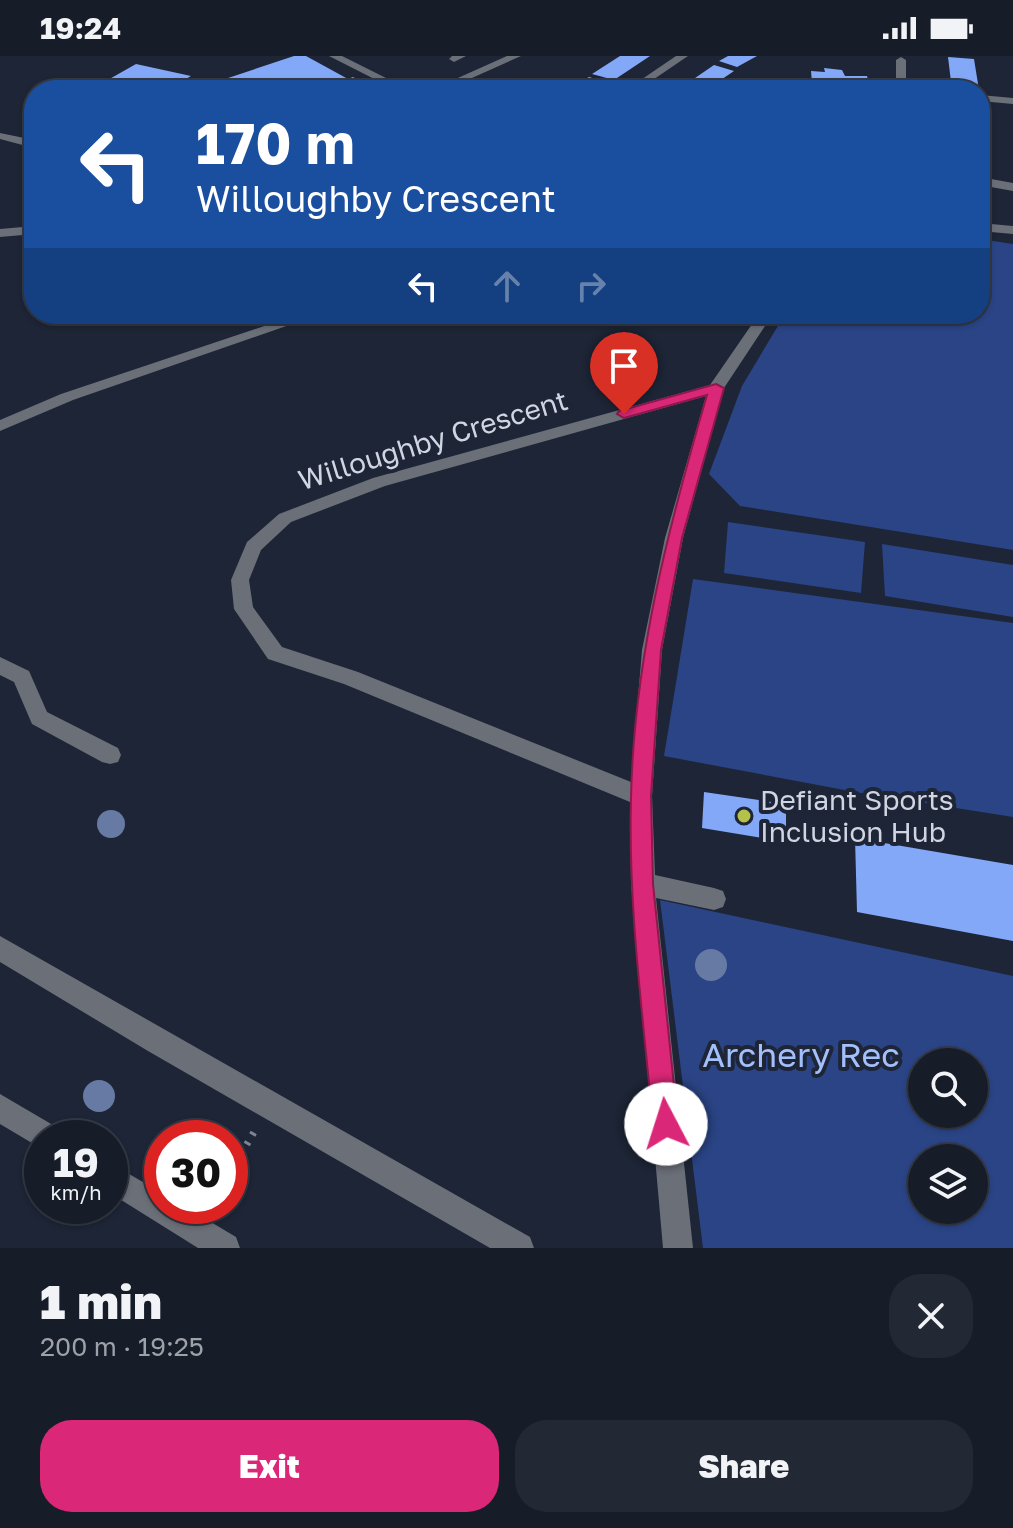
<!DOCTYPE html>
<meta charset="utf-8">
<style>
:root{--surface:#161c28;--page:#232934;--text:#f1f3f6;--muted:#9ea1a8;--line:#353a45;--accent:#db2777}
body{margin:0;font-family:"Golos Text",sans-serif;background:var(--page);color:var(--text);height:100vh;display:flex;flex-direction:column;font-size:30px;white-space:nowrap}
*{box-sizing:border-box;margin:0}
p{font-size:26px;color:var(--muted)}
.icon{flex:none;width:44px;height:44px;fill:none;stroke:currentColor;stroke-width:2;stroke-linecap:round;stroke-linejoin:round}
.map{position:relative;height:1192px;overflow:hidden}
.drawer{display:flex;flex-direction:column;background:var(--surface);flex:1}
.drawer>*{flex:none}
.top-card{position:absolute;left:24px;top:24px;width:966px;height:244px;border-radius:32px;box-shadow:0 2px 6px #0004,0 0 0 2px var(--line);background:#1a4fa0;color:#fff;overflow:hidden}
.fabs{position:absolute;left:908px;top:992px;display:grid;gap:16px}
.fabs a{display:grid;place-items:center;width:80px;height:80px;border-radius:50%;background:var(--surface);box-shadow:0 2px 6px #0004,0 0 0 2px var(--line);font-size:40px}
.speed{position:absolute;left:24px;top:1064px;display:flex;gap:16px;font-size:40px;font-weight:700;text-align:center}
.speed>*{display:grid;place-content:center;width:104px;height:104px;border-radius:50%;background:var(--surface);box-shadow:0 2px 6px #0004,0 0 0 2px var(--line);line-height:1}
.speed small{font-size:20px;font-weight:400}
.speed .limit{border:12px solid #d22;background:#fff;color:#111}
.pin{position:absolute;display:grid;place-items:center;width:68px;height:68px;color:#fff;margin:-82px -34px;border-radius:50% 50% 50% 0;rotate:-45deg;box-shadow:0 0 8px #0007}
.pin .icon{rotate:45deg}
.me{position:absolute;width:88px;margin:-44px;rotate:355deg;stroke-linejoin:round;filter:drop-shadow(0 0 6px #0008)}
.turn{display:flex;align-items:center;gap:28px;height:168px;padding:0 40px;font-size:36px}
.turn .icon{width:104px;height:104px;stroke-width:2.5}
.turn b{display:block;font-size:56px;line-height:68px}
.lanes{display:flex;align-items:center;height:76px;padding:0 40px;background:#0003;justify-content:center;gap:40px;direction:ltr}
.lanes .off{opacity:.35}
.round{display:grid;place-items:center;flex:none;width:84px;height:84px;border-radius:32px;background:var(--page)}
.head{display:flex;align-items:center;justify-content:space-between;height:136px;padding:0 40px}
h1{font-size:48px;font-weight:800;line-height:60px}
.primary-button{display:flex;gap:16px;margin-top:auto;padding:16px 40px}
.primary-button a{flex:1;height:92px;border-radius:32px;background:var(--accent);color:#fff;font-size:32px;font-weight:800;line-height:92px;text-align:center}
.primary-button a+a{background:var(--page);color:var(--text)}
.status{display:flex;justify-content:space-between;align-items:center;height:56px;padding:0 40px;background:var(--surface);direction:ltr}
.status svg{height:22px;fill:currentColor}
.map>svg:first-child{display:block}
</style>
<div class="status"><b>19:24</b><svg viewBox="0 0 49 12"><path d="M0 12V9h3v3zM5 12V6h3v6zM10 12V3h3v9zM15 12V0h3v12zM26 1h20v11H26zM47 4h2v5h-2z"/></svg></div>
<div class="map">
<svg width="1013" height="1192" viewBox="0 0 1013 1192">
<rect width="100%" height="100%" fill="#1d2536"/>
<path fill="#2a4486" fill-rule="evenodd" d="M 980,183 L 1013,188 L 1013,494 L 740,450 L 709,418 L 742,330 L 785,258 L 980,258 Z
M 728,466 L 865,486 L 861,537 L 724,517 Z
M 882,488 L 1013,509 L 1013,561 L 885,540 Z
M 693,523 L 1013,567 L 1013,761 L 855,736 L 664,700 Z
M 660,844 L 1013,920 L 1013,1192 L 703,1192 ZM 974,1006 L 974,1058 L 922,1058 L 922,1006 ZM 974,1102 L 974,1154 L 922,1154 L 922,1102 Z"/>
<path fill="#83a8f8" d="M 294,0 L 306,0 L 348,23 L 353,21 L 364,28 L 340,34 L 226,34 L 213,27 Z
M 620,0 L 650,0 L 614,24 L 592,18 Z
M 728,0 L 757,0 L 737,11 L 719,5 Z
M 948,1 L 974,3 L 979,34 L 952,34 Z
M 136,8 L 191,20 L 167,34 L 125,31 L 90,34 Z
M 714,9 L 734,15 L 706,34 L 679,33 Z
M 824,12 L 842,14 L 845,20 L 867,20 L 870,32 L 812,27 L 811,15 L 825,16 Z
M 589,21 L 609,27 L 598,34 L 571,31 Z
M 980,55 L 985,55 L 990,81 L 980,80 Z
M 704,736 L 786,748 L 786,786 L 702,772 Z
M 855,782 L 1013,809 L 1013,885 L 857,856 Z"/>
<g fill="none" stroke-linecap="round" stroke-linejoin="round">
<path stroke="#7e8492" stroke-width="7" stroke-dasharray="3 8" stroke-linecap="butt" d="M 230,1117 L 254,1076"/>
<path fill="#6b6f78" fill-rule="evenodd" d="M 329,0 L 342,0 L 410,34 L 396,34 Z
M 466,0 L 454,6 L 449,3 L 452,0 Z
M 507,0 L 521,0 L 445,34 L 431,34 Z
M 676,0 L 688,0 L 638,34 L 626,34 Z
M 901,1 L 906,4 L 906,30 L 911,34 L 898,34 L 896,31 L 896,4 Z
M 980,39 L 1013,42 L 1013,48 L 980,45 Z
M 0,77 L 34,84 L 34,92 L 0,83 Z
M 980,121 L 1013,127 L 1013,135 L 980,129 Z
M 980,167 L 1013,170 L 1013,178 L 980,175 Z
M 34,170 L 34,178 L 0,181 L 0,173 Z
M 300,258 L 321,258 L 73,344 L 0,375 L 0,364 L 61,338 Z
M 759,258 L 773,258 L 724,332 L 683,482 L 662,594 L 652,740 L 655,819 L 714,832 L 723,835 L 726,843 L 723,851 L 714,854 L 656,842 L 693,1192 L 663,1192 L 631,828 L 630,746 L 344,628 L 268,603 L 234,553 L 231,524 L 247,486 L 279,458 L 373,422 L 710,329 ZM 706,340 L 665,482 L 642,594 L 631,726 L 358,616 L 282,591 L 253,551 L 249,524 L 261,494 L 291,466 L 385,430 Z
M 0,601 L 29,615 L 47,656 L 118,692 L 121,699 L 118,706 L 110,708 L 102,706 L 32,668 L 14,626 L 0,619 Z
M 0,880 L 530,1181 L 534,1192 L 490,1192 L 148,995 L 0,906 Z
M 0,1038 L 58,1072 L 62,1082 L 42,1082 L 42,1093 L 0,1068 Z
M 110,1107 L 162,1137 L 162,1150 L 184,1150 L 236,1181 L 240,1192 L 198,1192 L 110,1137 Z"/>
</g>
<g fill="#677aa3">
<circle cx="111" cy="768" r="14"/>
<circle cx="711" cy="909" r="16"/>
<circle cx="99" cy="1040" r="16"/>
</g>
<path fill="#db2777" stroke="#8e194d" stroke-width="2" d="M 716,328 L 724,332 L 682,482 L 661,594 L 651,740 L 653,828 L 678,1068 L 675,1077 L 666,1081 L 657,1077 L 653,1068 C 643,960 628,851 631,742 C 634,602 668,473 707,339 L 624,362 L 617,358 L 619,355 Z"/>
<circle fill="#b5c24a" stroke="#1d2536" stroke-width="3" cx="744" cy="760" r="8"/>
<g text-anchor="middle" stroke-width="8" stroke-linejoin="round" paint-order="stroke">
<g font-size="28" fill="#d0d5e1" stroke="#1d2536">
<text transform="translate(433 384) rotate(-17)" y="10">Willoughby Crescent</text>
</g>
<g font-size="28" fill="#d0d5e1" stroke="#1d2536" text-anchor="start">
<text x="760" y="754">Defiant Sports<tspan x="760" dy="32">Inclusion Hub</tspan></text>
</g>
<g font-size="34" fill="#a3c0fd" stroke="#1d2536">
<text x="801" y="1011">Archery Rec</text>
</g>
</g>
</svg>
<div class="fabs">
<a><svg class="icon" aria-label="search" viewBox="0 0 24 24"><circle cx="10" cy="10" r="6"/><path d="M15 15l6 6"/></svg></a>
<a><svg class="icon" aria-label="layers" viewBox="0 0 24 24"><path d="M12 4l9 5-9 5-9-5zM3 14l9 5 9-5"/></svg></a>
</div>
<div class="speed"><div>19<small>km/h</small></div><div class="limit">30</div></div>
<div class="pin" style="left:624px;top:358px;background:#d93025"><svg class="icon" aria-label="arrive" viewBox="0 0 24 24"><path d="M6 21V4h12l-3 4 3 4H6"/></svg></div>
<svg class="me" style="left:666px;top:1068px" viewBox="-20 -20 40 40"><circle r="19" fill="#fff"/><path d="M0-13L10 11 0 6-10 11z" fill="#db2777"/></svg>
<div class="top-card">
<div class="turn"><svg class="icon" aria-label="left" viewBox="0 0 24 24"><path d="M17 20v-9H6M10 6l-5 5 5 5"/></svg><div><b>170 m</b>Willoughby Crescent</div></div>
<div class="lanes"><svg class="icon" aria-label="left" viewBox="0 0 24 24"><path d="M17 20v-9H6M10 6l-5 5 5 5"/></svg><svg class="icon off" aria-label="ahead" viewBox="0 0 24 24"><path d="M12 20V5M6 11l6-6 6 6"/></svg><svg class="icon off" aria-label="right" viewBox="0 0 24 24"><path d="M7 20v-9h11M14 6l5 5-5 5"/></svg></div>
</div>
</div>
<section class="drawer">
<div class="head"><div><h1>1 min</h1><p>200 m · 19:25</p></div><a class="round"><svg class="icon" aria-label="close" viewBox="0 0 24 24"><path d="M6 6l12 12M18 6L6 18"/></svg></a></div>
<div class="primary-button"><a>Exit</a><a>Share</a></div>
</section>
